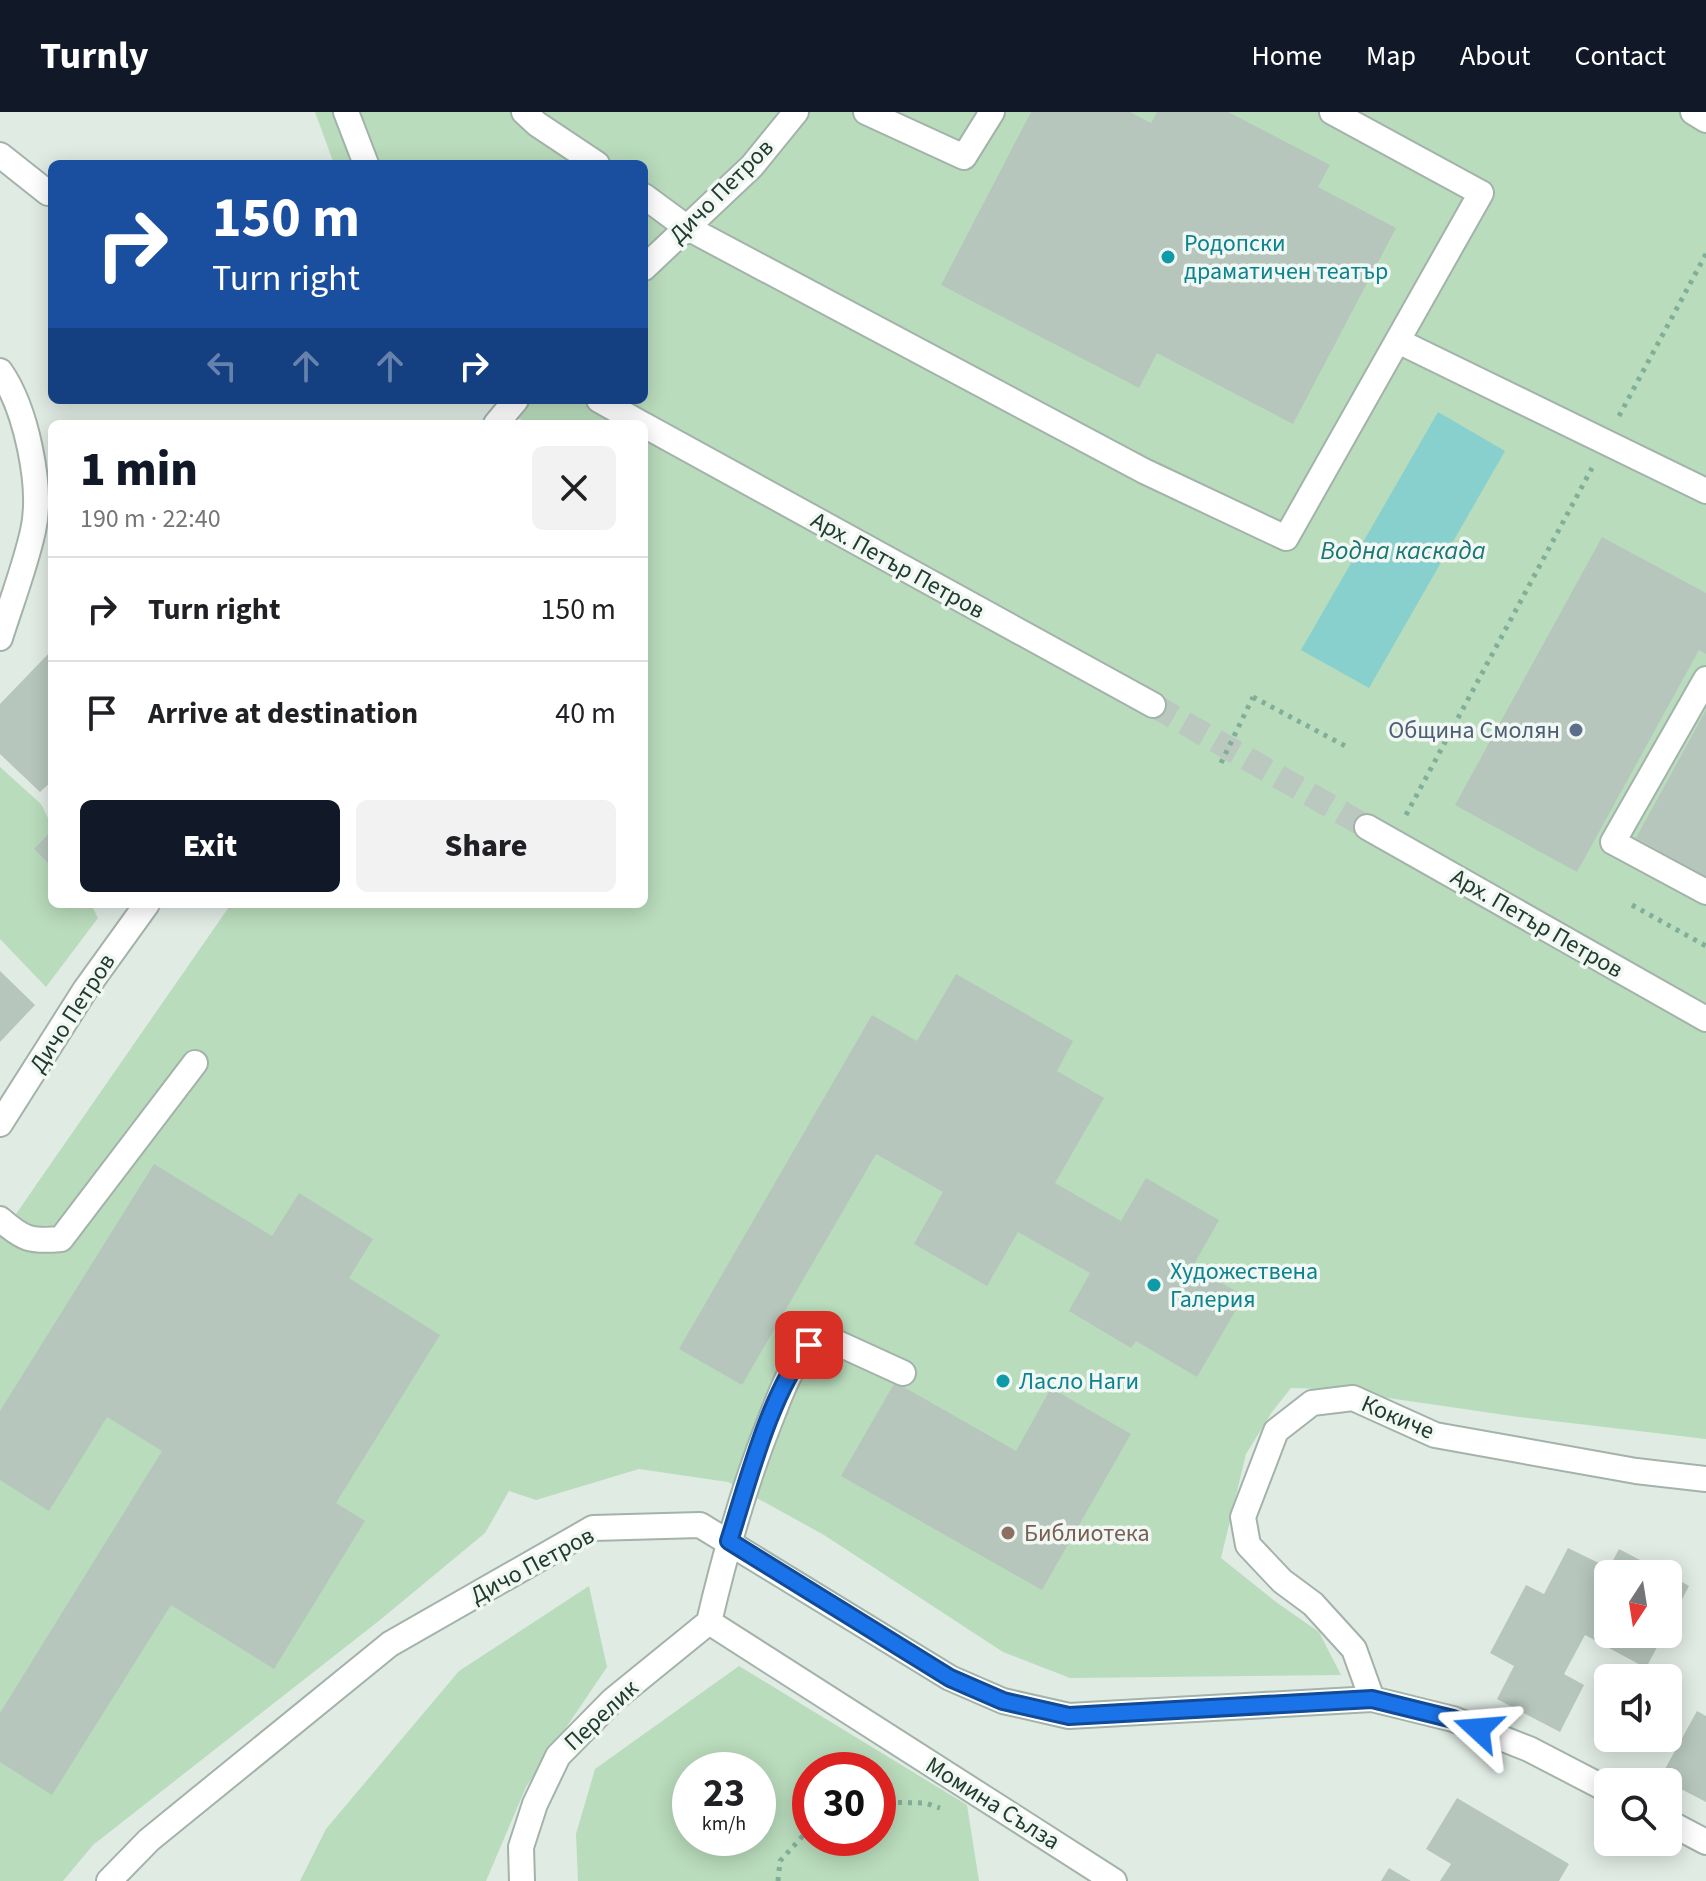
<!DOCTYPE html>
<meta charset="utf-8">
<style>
:root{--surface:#fff;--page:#f2f2f2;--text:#202124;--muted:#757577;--line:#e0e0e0;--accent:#111827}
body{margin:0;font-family:"Source Sans 3",sans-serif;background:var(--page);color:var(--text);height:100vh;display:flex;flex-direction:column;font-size:30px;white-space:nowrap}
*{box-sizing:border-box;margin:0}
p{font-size:26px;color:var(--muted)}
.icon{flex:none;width:44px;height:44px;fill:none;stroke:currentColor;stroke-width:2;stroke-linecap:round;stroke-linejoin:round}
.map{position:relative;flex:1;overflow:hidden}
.drawer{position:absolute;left:48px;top:308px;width:600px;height:488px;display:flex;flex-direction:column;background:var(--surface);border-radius:12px;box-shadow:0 4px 20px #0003}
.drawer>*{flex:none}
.banner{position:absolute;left:48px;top:48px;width:600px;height:244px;border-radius:12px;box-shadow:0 4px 20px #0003;background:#1a4fa0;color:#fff;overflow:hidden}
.needle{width:52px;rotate:192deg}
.fabs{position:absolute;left:1594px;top:1448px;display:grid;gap:16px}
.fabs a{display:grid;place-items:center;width:88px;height:88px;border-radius:12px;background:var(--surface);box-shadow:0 4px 20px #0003;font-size:40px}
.speed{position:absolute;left:672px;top:1640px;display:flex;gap:16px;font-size:40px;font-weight:700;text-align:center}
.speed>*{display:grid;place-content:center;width:104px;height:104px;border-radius:50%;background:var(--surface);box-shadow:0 4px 20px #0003;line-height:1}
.speed small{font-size:20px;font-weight:400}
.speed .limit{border:12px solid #d22;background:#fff;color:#111}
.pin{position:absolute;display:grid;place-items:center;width:68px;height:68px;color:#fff;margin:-34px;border-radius:16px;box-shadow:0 4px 12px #0006}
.me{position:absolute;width:88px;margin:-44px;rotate:289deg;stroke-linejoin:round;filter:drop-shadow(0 0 6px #0008)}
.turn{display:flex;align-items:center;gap:28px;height:168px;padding:0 32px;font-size:36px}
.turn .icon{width:104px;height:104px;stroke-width:2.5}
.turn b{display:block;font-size:56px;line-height:68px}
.lanes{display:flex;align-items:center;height:76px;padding:0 32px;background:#0003;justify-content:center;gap:40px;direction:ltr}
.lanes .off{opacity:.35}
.round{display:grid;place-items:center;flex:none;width:84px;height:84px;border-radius:12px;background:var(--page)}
.summary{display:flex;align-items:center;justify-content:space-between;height:136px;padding:0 32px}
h1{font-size:48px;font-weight:800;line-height:60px;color:var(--accent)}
.cta{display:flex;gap:16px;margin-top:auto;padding:16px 32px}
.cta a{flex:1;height:92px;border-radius:12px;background:var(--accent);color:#fff;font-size:32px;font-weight:800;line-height:92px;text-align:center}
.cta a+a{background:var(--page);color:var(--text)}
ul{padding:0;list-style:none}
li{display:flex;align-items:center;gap:24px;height:104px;padding:0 32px;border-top:2px solid var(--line)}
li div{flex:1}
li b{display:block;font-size:30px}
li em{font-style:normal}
header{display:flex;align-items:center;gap:48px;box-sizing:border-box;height:112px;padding:0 40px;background:var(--accent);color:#fff}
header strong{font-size:38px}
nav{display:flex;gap:44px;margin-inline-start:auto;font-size:28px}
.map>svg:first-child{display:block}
</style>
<header>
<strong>Turnly</strong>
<nav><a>Home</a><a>Map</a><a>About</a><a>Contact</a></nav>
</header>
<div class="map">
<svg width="1706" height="1769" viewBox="0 0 1706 1769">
<rect width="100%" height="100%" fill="#e0ebe4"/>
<path fill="#b9dcbc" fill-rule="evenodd" d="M 315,0 L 1706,0 L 1706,1327 L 1519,1305 L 1326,1277 L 1291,1276 L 1272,1300 L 1246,1342 L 1221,1446 L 1276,1490 L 1319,1520 L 1341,1563 L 1070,1566 L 1003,1540 L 824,1423 L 728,1370 L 639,1357 L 536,1388 L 509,1379 L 485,1421 L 380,1508 L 93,1733 L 63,1769 L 0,1769 L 0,1125 L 231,792 L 644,792 L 644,312 L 527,312 L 495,288 L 644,288 L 644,52 L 334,52 Z
M 0,655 L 41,692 L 52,714 L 52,792 L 91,792 L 98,806 L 46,875 L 0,827 Z
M 589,1474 L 607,1555 L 526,1675 L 486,1769 L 300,1769 L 326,1717 L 459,1559 Z
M 739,1554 L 967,1693 L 979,1769 L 578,1769 L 576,1722 L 595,1657 ZM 758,1658 L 758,1726 L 690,1726 L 690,1658 ZM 878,1658 L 878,1726 L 810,1726 L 810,1658 Z"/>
<path fill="#88d0ce" d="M 1438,300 L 1505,339 L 1369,576 L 1301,538 Z"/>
<path fill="#b6c6bc" d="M 1031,0 L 1130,0 L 1151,11 L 1157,0 L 1228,0 L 1330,53 L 1318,75 L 1396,116 L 1293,312 L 1157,241 L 1139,276 L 941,173 Z
M 1602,425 L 1706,481 L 1706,542 L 1699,538 L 1577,760 L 1455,693 Z
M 52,538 L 52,669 L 40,680 L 0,642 L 0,592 Z
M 1706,598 L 1706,764 L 1636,726 Z
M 52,718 L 52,755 L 34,737 Z
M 0,859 L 35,893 L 0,930 Z
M 956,862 L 1073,929 L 1057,959 L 1104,986 L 1055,1071 L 1121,1109 L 1146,1066 L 1219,1108 L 1193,1154 L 1244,1184 L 1197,1265 L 1136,1229 L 1131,1236 L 1069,1199 L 1090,1161 L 1018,1120 L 987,1174 L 914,1132 L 943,1080 L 876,1042 L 742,1273 L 679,1237 L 872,903 L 917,929 Z
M 154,1052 L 272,1124 L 299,1081 L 373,1127 L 349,1166 L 440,1223 L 336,1391 L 365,1409 L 274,1557 L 171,1493 L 52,1683 L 0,1650 L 0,1601 L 162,1339 L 107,1305 L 49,1399 L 0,1368 L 0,1299 Z
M 895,1270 L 1016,1339 L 1051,1276 L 1131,1322 L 1042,1478 L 841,1364 Z
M 1568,1436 L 1609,1456 L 1619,1437 L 1667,1462 L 1608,1462 L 1608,1522 L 1664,1522 L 1646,1556 L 1585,1523 L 1564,1562 L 1584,1573 L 1560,1620 L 1497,1587 L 1514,1554 L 1490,1541 L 1526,1473 L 1544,1482 Z
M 1668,1462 L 1689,1474 L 1668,1514 Z
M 1697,1599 L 1706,1604 L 1706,1690 L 1660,1666 Z
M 1457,1686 L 1569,1752 L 1559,1769 L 1440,1769 L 1451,1752 L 1426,1737 Z
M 1389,1756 L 1411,1769 L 1381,1769 Z"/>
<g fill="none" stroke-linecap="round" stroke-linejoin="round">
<path stroke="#bac8c0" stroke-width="24" stroke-dasharray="24 12" stroke-linecap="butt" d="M 1153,593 L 1367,715"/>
<defs>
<path id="minor" d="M 346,0 L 366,52
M 524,0 L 537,12 L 597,52
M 866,0 L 964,45 L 992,0
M 1693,0 L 1706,8
M 0,43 L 48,81
M 644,84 L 686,115 L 1144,359 L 1286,426 L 1481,81 L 1332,0
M 644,156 L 752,54 L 796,0
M 1398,229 L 1706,379
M 0,259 C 26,296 43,375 33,419 C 25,455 11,491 0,526
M 599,288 L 642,312
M 496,312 L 516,288
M 644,313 L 1153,593
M 1706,567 L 1613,730 L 1706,780
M 1367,715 L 1706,907
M 0,1012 L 85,878 L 147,792
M 0,1107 C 23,1127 30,1130 61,1127 L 195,951
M 709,1510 L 1114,1769
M 709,1510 C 725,1442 744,1374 770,1309 C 781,1281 789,1257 809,1233 L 833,1229 L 903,1261
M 1372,1587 L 1354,1537 L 1313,1492 L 1282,1469 L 1248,1433 L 1243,1405 L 1276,1319 L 1312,1291 L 1353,1286 L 1435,1323 L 1636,1359 L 1706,1367
M 1668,1710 L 1706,1730
M 109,1769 L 149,1728 L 390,1532 L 593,1416 L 700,1413 L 950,1566 L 1003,1589 L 1069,1604 L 1372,1587 L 1453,1607 L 1529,1637 L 1608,1678
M 522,1769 L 521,1735 L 535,1692 L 558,1644 L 613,1588 L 709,1510"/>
</defs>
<use href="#minor" stroke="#a3b3aa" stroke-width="28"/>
<path stroke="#81ae98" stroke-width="5" stroke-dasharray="4 6" stroke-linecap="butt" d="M 1619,304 L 1706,142
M 1253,585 L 1349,636
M 1406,703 L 1592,356
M 1632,793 L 1706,834
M 878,1690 L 925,1691 L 940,1696
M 778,1769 L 780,1749 L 810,1716"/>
<use href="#minor" stroke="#fff" stroke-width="24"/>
<path stroke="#81ae98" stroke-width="5" stroke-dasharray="4 6" stroke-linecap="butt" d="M 1221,651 L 1253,585"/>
</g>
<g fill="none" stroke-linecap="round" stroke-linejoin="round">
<defs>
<path id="route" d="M 809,1233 C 770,1280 748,1370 729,1429 L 950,1566 L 1003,1589 L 1069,1604 L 1372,1587 L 1453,1607 L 1478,1617"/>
</defs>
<use href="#route" stroke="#114b97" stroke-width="20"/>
<use href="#route" stroke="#1a73e8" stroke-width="14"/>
</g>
<g fill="#0f9aa8" stroke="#f1f8f3" stroke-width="3">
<circle cx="1168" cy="145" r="8"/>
<circle cx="1154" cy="1173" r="8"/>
<circle cx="1003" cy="1269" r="8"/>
</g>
<circle fill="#5c6f8a" stroke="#f1f8f3" stroke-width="3" cx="1576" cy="618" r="8"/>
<circle fill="#8d6e63" stroke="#f1f8f3" stroke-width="3" cx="1008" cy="1421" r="8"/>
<g text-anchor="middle" stroke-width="7" stroke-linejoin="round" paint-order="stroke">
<g font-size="24" fill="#213b2f" stroke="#f1f8f3">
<text transform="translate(721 79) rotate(-45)" y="8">Дичо Петров</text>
<text transform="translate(898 453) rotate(29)" y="8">Арх. Петър Петров</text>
<text transform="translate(1537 811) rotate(30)" y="8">Арх. Петър Петров</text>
<text transform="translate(72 901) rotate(-57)" y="8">Дичо Петров</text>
<text transform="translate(1398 1305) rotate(23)" y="8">Кокиче</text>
<text transform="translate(532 1453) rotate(-28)" y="8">Дичо Петров</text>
<text transform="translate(601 1603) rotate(-43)" y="8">Перелик</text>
<text transform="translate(993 1691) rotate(32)" y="8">Момина Сълза</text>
</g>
<g font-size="24" fill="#0d838f" stroke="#f1f8f3" text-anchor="start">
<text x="1184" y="139">Родопски<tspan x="1184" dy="28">драматичен театър</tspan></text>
<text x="1170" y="1167">Художествена<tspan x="1170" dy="28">Галерия</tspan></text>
<text x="1019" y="1277">Ласло Наги</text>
</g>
<g font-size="24" fill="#4e5e75" stroke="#f1f8f3" text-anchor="end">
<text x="1560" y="626">Община Смолян</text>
</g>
<g font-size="24" fill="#785e54" stroke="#f1f8f3" text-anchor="start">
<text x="1024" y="1429">Библиотека</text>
</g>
<g font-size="26" font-style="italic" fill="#1c7675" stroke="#f1f8f3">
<text x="1403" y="447">Водна каскада</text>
</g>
</g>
</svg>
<div class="fabs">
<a><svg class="needle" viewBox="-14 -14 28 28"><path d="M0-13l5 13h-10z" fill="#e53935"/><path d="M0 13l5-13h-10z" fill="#757577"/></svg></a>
<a><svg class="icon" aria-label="sound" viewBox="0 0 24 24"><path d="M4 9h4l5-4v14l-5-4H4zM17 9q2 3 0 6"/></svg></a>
<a><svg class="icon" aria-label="search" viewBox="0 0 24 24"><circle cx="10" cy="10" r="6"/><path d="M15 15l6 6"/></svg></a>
</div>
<div class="speed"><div>23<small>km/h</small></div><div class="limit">30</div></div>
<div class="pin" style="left:809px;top:1233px;background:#d93025"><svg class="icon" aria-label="arrive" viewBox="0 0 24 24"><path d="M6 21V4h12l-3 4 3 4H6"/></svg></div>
<svg class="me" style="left:1478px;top:1617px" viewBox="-20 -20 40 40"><path d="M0-17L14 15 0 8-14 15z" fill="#1a73e8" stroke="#fff" stroke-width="4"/></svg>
<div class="banner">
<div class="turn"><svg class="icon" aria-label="right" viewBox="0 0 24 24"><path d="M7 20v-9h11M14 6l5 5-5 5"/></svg><div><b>150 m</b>Turn right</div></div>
<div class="lanes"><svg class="icon off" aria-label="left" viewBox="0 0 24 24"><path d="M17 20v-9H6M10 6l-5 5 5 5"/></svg><svg class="icon off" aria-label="ahead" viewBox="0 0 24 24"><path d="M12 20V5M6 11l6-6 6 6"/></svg><svg class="icon off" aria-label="ahead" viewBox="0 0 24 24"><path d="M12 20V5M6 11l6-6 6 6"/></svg><svg class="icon" aria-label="right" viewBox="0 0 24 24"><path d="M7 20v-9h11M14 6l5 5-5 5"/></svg></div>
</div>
<section class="drawer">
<div class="summary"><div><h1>1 min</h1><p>190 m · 22:40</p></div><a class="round"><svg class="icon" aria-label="close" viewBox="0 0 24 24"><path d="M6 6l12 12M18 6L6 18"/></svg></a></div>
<ul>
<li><svg class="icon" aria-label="right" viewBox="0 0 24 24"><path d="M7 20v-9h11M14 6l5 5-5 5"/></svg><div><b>Turn right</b></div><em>150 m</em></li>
<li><svg class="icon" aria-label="arrive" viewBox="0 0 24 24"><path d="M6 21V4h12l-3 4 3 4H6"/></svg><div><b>Arrive at destination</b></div><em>40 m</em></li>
</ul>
<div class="cta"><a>Exit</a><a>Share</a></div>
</section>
</div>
